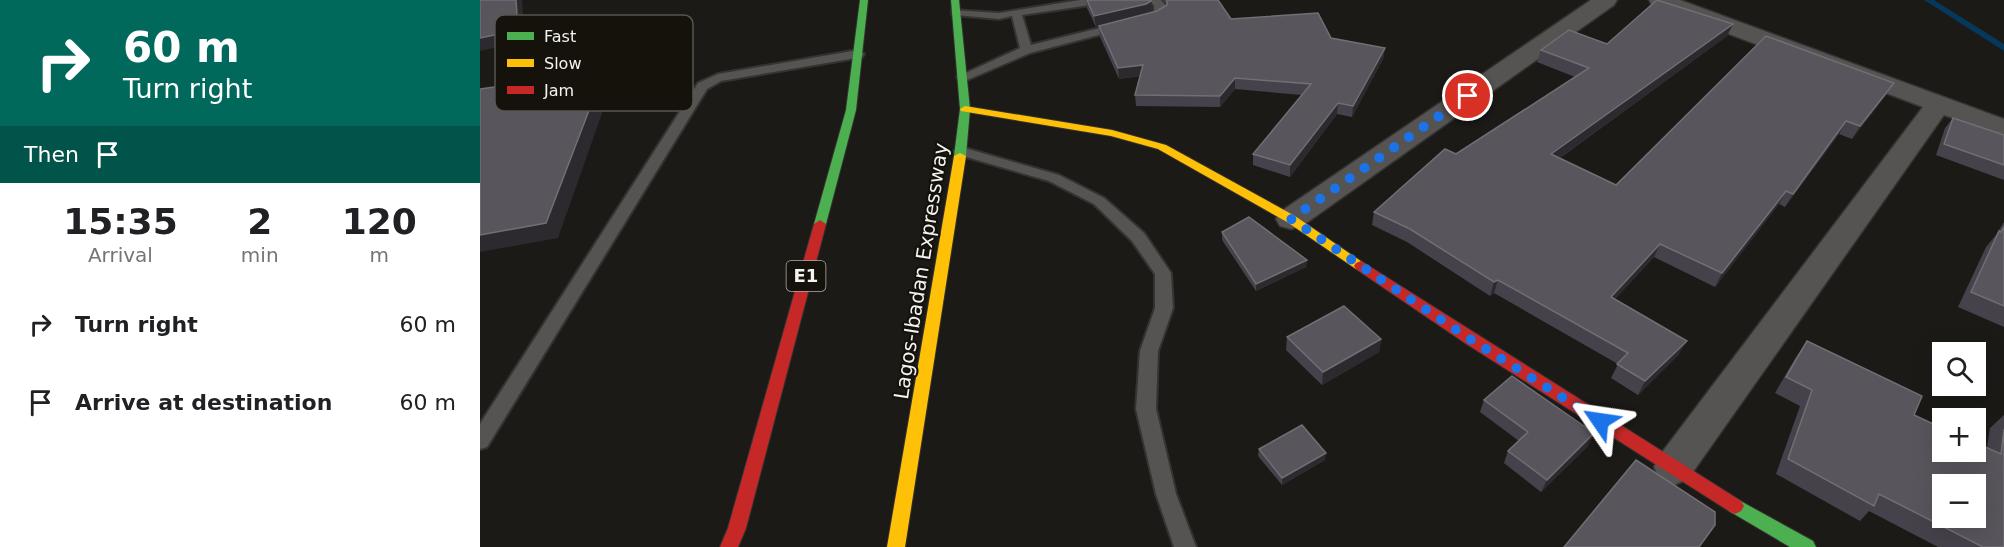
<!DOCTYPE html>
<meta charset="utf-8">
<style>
:root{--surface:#fff;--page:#f2f2f2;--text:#202124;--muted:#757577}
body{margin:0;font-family:"DejaVu Sans",sans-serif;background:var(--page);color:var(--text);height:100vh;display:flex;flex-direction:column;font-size:22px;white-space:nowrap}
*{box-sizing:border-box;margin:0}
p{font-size:20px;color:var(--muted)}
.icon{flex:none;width:33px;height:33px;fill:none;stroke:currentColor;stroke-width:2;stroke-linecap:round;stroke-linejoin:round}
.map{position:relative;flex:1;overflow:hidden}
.sheet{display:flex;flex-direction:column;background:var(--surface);width:480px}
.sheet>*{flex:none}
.banner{background:#00695c;color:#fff;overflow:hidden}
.controls{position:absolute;left:1452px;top:342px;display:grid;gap:12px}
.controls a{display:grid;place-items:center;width:54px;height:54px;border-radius:0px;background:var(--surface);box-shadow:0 6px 24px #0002;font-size:30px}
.pin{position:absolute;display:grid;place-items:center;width:51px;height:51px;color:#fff;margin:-26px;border:3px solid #fff;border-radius:50%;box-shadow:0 2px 6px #0007}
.me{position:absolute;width:66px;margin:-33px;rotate:302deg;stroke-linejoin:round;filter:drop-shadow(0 0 4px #0008)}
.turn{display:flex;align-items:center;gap:21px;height:126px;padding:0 24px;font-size:27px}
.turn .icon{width:78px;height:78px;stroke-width:2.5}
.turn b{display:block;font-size:42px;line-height:51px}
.then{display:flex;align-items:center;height:57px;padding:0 24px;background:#0003;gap:12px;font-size:22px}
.eta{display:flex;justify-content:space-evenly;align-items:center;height:102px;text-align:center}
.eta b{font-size:36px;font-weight:700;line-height:42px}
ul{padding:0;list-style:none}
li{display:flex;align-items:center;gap:18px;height:78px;padding:0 24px}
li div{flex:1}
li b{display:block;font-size:22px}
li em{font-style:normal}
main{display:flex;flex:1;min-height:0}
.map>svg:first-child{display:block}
</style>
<main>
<section class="sheet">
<div class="banner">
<div class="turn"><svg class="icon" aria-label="right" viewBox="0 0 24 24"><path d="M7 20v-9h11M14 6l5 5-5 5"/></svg><div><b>60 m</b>Turn right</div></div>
<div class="then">Then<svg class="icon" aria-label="arrive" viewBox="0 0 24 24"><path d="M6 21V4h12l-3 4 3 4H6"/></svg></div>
</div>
<div class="eta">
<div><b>15:35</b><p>Arrival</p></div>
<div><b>2</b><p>min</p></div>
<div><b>120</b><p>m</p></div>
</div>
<ul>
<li><svg class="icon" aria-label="right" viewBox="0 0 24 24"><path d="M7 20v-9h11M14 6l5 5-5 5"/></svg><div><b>Turn right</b></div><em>60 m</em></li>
<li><svg class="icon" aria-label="arrive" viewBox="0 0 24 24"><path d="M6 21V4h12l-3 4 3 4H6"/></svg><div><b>Arrive at destination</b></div><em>60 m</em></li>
</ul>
</section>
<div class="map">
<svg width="1524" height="547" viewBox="0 0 1524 547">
<rect width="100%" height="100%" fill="#1c1a17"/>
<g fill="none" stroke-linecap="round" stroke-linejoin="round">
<path fill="#053859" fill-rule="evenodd" d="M 1444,0 L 1454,0 L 1524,44 L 1524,51 Z"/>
<defs>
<path id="lane" d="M 600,0 L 629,0 L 624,3 L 542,15 L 551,45 L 668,16 L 674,12 L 674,6 L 670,0 L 681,0 L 686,6 L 686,13 L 676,20 L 550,53 L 487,80 L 479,80 L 477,77 L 540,48 L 532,16 L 519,19 L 476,15 L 472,14 L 472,10 L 519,13 Z
M 378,50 L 384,54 L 382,57 L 241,81 L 227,89 L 7,447 L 0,449 L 0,424 L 218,83 L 238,74 Z
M 481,147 L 579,175 L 624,198 L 664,233 L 691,273 L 693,308 L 678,351 L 676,409 L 696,494 L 716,547 L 694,547 L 676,494 L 656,409 L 660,351 L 675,308 L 675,274 L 652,241 L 614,204 L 569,181 L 476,154 L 474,151 Z"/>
<path id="street" d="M 1111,0 L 1137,0 L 1134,5 L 822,226 L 811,229 L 800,226 L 796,219 L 800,212 Z
M 1169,0 L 1200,0 L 1524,119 L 1524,136 L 1464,115 L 1208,479 L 1194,485 L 1180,479 L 1174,467 L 1180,455 L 1443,107 L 1172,5 Z"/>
<path id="fast" d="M 380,0 L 388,0 L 376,110 L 346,224 L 340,228 L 334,224 L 366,110 Z
M 471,0 L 479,0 L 490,109 L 486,156 L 480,159 L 474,156 L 480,109 Z
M 1255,498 L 1333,541 L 1336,547 L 1310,547 L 1249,511 L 1246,506 L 1249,501 Z"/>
<path id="slow" d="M 485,106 L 632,130 L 686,145 L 815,216 L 888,266 L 886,269 L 876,269 L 807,222 L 678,149 L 631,136 L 481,111 L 480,109 Z
M 480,153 L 486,156 L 425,547 L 407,547 L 474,156 Z"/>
<path id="jam" d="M 340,220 L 346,224 L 266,528 L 258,547 L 240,547 L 248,528 L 334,224 Z
M 881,261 L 1261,501 L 1264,506 L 1261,511 L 1255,514 L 1249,511 L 985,343 L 876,269 L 874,266 L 876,263 Z"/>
</defs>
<use href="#lane" stroke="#353331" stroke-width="4"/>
<use href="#street" stroke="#353331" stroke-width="3"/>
<use href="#fast" stroke="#353331" stroke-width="2"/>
<use href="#slow" stroke="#353331" stroke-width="2"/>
<use href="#jam" stroke="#353331" stroke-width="2"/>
<use href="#lane" fill="#555452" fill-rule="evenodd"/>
<use href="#street" fill="#555452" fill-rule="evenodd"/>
<use href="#fast" fill="#4caf50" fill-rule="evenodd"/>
<use href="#slow" fill="#ffc107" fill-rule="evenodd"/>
<use href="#jam" fill="#c62828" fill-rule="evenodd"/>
</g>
<path fill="#46424b" d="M 606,0 L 671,0 L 672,11 L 667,14 L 616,27 L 607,8 Z
M 683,0 L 738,0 L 751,19 L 905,48 L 903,59 L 872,117 L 857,114 L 810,177 L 773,165 L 773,154 L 822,95 L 755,89 L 740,107 L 656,106 L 655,95 L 660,76 L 639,79 L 620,37 L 619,26 L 677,11 L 687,5 Z
M 1253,24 L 1247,36 L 1080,158 L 1136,185 L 1414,83 L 1406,95 L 1372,139 L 1359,134 L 1305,207 L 1299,204 L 1235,287 L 1174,257 L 1135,299 L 1199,354 L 1158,395 L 1131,378 L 1138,364 L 1014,293 L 1010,296 L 927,242 L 892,225 L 894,212 L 976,154 L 1095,77 L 1057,62 L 1061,50 L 1127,44 Z
M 1473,118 L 1524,135 L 1524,180 L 1456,155 L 1465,128 Z
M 1524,222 L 1524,327 L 1478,307 L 1506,247 L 1516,235 Z
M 742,232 L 827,260 L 826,267 L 776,291 L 742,240 Z
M 807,337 L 901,339 L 899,352 L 842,385 L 806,350 Z
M 1327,341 L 1434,415 L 1507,448 L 1510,428 L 1524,415 L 1524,547 L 1458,547 L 1389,511 L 1380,521 L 1296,474 L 1320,406 L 1295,393 L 1316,357 Z
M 1004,400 L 1108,446 L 1061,492 L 1024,463 L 1028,451 L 1039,441 L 1000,412 Z
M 779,449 L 845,460 L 802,485 L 778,456 Z"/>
<path fill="#2d2a2f" d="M 36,0 L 42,0 L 45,41 L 0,51 L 0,38 Z
M 671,1 L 672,11 L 667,14 L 616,27 L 614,16 Z
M 1253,24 L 1247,36 L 1067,167 L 1071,154 Z
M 905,48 L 903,59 L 872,117 L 873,106 Z
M 663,65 L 664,75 L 639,79 L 638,68 Z
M 124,71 L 132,85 L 78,238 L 0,252 L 0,235 Z
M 755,78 L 755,89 L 740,107 L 740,96 Z
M 1414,83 L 1406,95 L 1372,139 L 1380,126 Z
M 858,103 L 857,114 L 810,177 L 810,165 Z
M 1366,121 L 1359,134 L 1305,207 L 1313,194 Z
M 1306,191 L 1299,204 L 1235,287 L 1242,273 Z
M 1180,244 L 1174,257 L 1125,310 L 1131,297 Z
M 827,260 L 826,267 L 776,291 L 776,284 Z
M 1018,280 L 1014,293 L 1010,296 L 1014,282 Z
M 901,339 L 899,352 L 842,385 L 843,372 Z
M 1207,341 L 1199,354 L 1158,395 L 1165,381 Z
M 1114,433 L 1108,446 L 1061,492 L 1067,480 Z
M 846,453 L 845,460 L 802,485 L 802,478 Z"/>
<path fill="#59555d" stroke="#716e74" stroke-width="1.5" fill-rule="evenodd" d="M 0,0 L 36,0 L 38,30 L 0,38 Z
M 607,0 L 671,0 L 671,1 L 666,4 L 614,16 Z
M 687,0 L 738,0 L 751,19 L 838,13 L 851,38 L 905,48 L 873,106 L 858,103 L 810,165 L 773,154 L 831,84 L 755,78 L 740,96 L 655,95 L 663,65 L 638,68 L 619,26 L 677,11 L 687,5 Z
M 1177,0 L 1253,24 L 1071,154 L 1136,185 L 1286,36 L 1414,83 L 1380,126 L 1366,121 L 1313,194 L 1306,191 L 1242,273 L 1180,244 L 1131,297 L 1207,341 L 1165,381 L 1137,364 L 1148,353 L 1018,280 L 1014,282 L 930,229 L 894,212 L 965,149 L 976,154 L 1109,68 L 1061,50 L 1089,30 L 1127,44 Z
M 124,71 L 66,223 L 0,235 L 0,89 Z
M 1473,118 L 1524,135 L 1524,165 L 1464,144 Z
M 769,217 L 827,260 L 776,284 L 742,232 Z
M 1524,227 L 1524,306 L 1491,292 L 1519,231 L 1521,232 Z
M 864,306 L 901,339 L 843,372 L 807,337 Z
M 1327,341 L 1442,396 L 1434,415 L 1462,428 L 1462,452 L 1496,452 L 1496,443 L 1521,454 L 1524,429 L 1524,547 L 1503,547 L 1399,494 L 1394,506 L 1308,459 L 1332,390 L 1306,377 ZM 1462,484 L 1496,484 L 1496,518 L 1462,518 Z
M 1032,376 L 1114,433 L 1067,480 L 1028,451 L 1048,432 L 1004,400 Z
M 822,425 L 846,453 L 802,478 L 779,449 Z
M 1156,460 L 1235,512 L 1235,525 L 1219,547 L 1084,547 Z"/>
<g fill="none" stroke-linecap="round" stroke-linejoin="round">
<path stroke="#1a73e8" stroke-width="10" stroke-dasharray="0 18" d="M 988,96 L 811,219 L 990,339 L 1120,421"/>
</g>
<g text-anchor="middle" stroke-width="4.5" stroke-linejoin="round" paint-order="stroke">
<rect fill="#15120c" stroke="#b2b0ab" stroke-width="1.5" x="306.5" y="261" width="39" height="30" rx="4.5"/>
<g font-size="18" font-weight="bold" fill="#f5f3ef">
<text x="326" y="282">E1</text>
</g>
<g font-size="20" fill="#f5f3ef" stroke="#15120c">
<text transform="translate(441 271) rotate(-81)" y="7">Lagos-Ibadan Expressway</text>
</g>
</g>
<rect x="15" y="15" width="198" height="96" rx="9" fill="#15120c" stroke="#585650" stroke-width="1.5"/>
<rect x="27" y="32" width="27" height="8" fill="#4caf50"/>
<rect x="27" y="59" width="27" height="8" fill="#ffc107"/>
<rect x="27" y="86" width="27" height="8" fill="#c62828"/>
<g font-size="16" fill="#f5f3ef">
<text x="64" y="42">Fast</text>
<text x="64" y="69">Slow</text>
<text x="64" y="96">Jam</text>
</g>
</svg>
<div class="controls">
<a><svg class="icon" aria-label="search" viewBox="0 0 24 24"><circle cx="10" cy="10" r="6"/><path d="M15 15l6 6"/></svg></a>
<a>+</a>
<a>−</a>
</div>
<div class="pin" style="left:988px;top:96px;background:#d93025"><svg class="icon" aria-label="arrive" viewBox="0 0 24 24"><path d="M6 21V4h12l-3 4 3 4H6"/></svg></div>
<svg class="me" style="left:1120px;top:421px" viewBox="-20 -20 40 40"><path d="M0-17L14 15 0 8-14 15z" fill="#1a73e8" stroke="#fff" stroke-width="4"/></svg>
</div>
</main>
